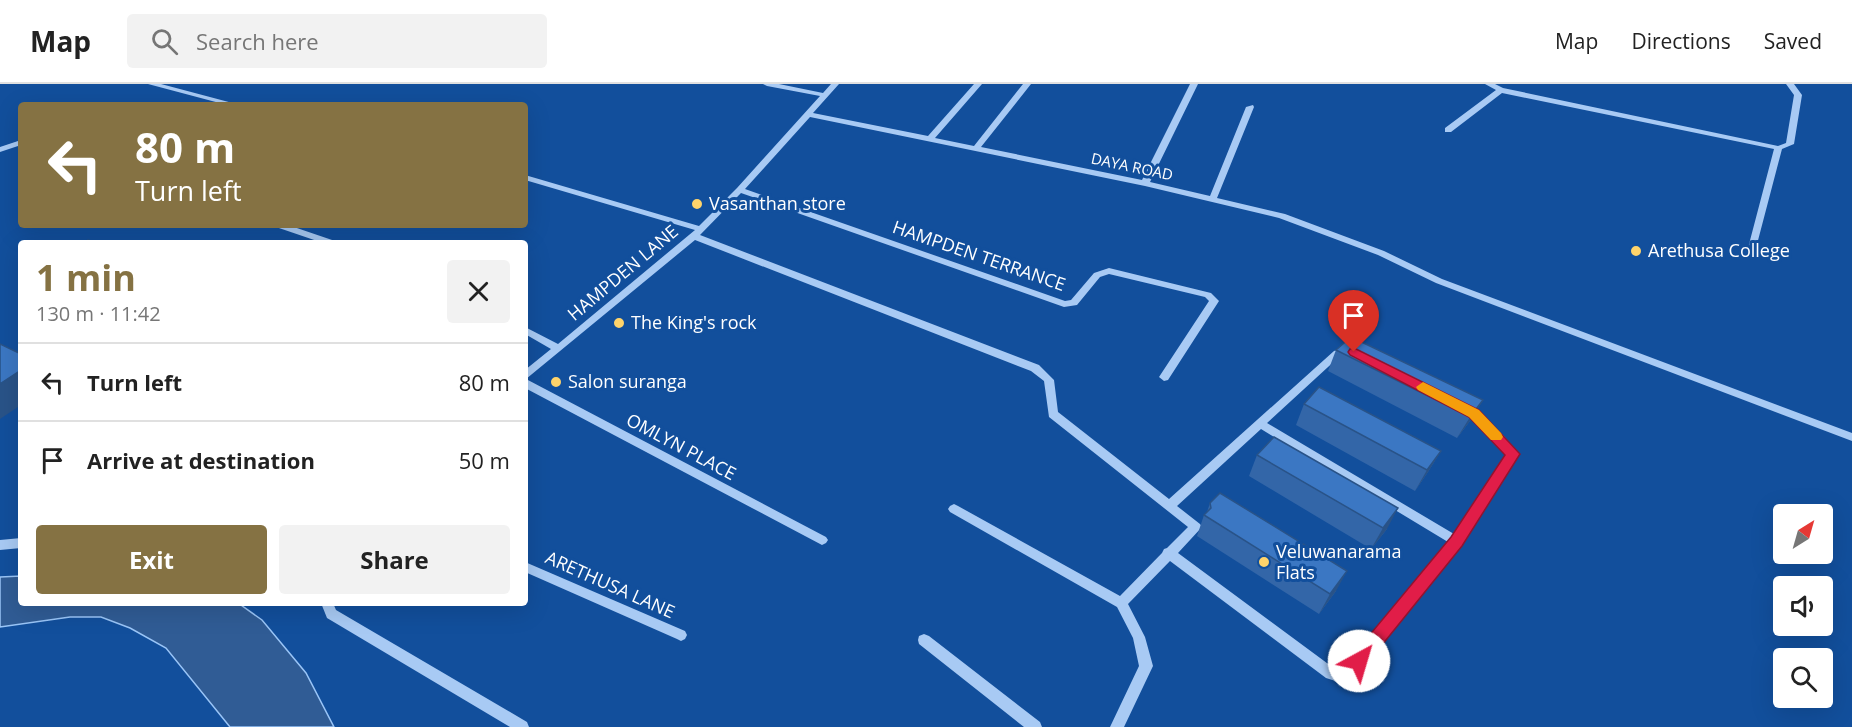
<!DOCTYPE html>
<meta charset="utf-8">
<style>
:root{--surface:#fff;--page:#f2f2f2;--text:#222;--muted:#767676;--line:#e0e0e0;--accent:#857243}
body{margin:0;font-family:"Open Sans",sans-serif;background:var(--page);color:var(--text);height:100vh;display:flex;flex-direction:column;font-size:22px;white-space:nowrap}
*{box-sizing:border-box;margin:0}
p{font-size:20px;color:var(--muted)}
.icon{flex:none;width:33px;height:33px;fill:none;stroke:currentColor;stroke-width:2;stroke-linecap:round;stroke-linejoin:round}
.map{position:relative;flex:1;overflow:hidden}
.details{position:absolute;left:18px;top:156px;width:510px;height:366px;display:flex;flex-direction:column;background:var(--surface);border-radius:6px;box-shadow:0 6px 24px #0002}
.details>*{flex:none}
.hud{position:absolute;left:18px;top:18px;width:510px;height:126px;border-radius:6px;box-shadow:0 6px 24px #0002;background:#857243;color:#fff;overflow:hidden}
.needle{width:39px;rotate:37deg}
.controls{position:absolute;left:1773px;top:420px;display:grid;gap:12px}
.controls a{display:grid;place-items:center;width:60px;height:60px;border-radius:6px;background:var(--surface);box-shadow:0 6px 24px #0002;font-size:30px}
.pin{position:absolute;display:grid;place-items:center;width:51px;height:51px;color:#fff;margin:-62px -26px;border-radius:50% 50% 50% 0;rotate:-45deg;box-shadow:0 0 6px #0007}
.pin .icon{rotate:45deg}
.me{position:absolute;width:66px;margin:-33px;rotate:39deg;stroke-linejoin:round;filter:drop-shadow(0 0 4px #0008)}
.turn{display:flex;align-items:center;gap:21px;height:126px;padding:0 18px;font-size:27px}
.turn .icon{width:78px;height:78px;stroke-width:2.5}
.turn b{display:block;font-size:42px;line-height:51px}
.round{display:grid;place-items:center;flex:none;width:63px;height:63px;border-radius:6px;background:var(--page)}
.summary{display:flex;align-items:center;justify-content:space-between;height:102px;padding:0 18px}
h1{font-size:36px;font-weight:700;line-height:45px;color:var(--accent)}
.action{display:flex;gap:12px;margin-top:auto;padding:12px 18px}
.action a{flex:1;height:69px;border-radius:6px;background:var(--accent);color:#fff;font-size:24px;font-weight:700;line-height:69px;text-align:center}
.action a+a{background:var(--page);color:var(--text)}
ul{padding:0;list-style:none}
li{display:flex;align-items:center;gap:18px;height:78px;padding:0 18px;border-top:2px solid var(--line)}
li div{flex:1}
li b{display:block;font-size:22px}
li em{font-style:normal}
header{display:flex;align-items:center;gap:36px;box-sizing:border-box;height:84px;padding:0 30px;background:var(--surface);border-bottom:2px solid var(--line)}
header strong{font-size:28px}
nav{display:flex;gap:33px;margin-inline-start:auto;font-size:21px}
.search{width:420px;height:54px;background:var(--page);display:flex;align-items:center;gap:15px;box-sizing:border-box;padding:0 21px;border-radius:6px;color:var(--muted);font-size:22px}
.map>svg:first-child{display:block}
</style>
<header>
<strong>Map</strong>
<div class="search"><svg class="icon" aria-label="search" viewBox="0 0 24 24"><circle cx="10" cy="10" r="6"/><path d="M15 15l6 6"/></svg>Search here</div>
<nav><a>Map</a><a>Directions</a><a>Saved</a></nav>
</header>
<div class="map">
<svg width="1852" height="643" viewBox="0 0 1852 643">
<rect width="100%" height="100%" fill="#124f9c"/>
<path fill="#305c95" stroke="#9ac5f7" stroke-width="1.5" d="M 21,492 L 21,519 L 238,519 L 262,536 L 306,589 L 334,643 L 230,643 L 166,564 L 130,544 L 101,533 L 70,533 L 0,543 L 0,493 Z"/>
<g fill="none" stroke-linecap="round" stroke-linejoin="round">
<path fill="#a8caf4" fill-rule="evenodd" d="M 148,0 L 161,0 L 240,21 L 227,21 Z
M 763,0 L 779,0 L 823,9 L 831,0 L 839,0 L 813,29 L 928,52 L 974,0 L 982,0 L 935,54 L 974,62 L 1023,0 L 1031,0 L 981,63 L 1142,96 L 1190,0 L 1198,0 L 1150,98 L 1210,112 L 1246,23 L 1253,21 L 1254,23 L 1217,114 L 1285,130 L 1384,167 L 1442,195 L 1852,349 L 1852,357 L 1436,199 L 1378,171 L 1279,134 L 1145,102 L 810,33 L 745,105 L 1065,217 L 1071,216 L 1094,189 L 1109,184 L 1211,209 L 1219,217 L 1168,296 L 1164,297 L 1159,293 L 1209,217 L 1205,213 L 1109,190 L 1100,193 L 1077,221 L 1064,223 L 741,109 L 700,151 L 1039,281 L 1054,296 L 1058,328 L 1169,415 L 1334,267 C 1340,265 1348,264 1351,269 L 1350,271 L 1340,272 L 1267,339 L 1454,450 L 1507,371 L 1470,332 L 1459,326 L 1458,323 L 1459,320 C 1475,318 1510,357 1518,370 L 1460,460 L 1350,598 L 1345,600 L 1326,594 L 1170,477 L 1128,520 L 1145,553 L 1153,582 L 1124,643 L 1110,643 L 1139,582 L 1133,554 L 1117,523 L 950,428 L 948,425 L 950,422 L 954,420 L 958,422 L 1120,512 L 1162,469 L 1164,465 L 1167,464 L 1188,443 L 1049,333 L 1044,297 L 1031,287 L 695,156 L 526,295 L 826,453 L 828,456 L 826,459 L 822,461 L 525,304 L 525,286 L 551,265 L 525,250 L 525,243 L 558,260 L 695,146 L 525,96 L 525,91 L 699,142 L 737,104 L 820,12 L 767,2 ZM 1261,345 L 1448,458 L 1342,587 L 1335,585 L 1178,469 L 1202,443 L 1200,440 L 1177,422 Z
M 1485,0 L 1495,0 L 1503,4 L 1778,62 L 1786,59 L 1794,11 L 1786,0 L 1794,0 L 1802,11 L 1794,60 L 1782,65 L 1756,164 L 1752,167 L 1748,164 L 1774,65 L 1502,9 L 1451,48 L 1445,48 L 1445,44 L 1496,6 Z
M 21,56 L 21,61 L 0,68 L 0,63 Z
M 275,141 L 288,141 L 335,157 L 336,159 L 323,159 L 276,143 Z
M 21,454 L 21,464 L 0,466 L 0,456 Z
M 525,478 L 685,547 L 687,551 L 685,555 L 681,557 L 677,555 L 525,488 Z
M 321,519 L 333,519 L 336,526 L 527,638 L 529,643 L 510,643 L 327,534 Z
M 924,550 L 929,552 L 1040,638 L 1042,643 L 1024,643 L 919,560 L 918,556 L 919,552 Z"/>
</g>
<path fill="#3366a8" d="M 1336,266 L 1483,316 L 1470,337 L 1457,354 L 1328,287 Z
M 1304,320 L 1441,367 L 1428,388 L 1415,407 L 1296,341 Z
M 1257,371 L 1387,445 L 1371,465 L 1249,392 Z
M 1210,419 L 1336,507 L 1319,530 L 1197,452 L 1204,431 L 1207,428 Z"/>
<path fill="#295388" d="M 21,286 L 21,321 L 0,335 L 0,300 Z
M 1483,316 L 1470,337 L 1457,354 L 1470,333 Z
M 1441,367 L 1428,388 L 1415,407 L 1427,386 Z
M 1398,424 L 1387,445 L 1371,465 L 1383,444 Z
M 1347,487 L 1336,507 L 1319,530 L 1330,510 Z"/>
<path fill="#3b77c3" stroke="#295388" stroke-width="1.5" d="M 88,156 L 96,159 L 83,159 Z
M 1351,253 L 1483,316 L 1470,333 L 1336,266 Z
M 0,260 L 21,270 L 21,286 L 0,300 Z
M 1319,303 L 1441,367 L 1427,386 L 1304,320 Z
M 1274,353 L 1398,424 L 1383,444 L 1257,371 Z
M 1220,409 L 1347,487 L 1330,510 L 1204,431 L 1211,424 L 1210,419 Z"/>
<path fill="#e11d48" stroke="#92132f" stroke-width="1.5" d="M 1354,264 L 1479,326 L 1520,370 L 1462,462 L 1365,582 L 1359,584 L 1353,582 L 1351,577 L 1353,571 L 1451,453 L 1505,371 L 1469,333 L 1350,271 L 1348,268 L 1350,265 Z"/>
<path fill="#f59e0b" d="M 1423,298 L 1479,326 L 1501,349 L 1503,353 L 1501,356 L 1491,356 L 1469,333 L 1418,306 L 1416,303 Z"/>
<g fill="#ffd46b" stroke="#124f9c" stroke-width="2">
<circle cx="697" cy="120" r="6"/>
<circle cx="1636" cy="167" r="6"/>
<circle cx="619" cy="239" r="6"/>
<circle cx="556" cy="298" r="6"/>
<circle cx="1264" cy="478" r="6"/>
</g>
<g text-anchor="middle" stroke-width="6" stroke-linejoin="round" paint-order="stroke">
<g font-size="15" fill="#fff" stroke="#124f9c">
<text transform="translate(1132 83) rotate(12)" y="5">DAYA ROAD</text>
</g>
<g font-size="18" fill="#fff" stroke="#124f9c" text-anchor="start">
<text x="709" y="126">Vasanthan store</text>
<text x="1648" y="173">Arethusa College</text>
<text x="631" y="245">The King's rock</text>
<text x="568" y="304">Salon suranga</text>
<text x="1276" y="474">Veluwanarama<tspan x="1276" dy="21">Flats</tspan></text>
</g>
<g font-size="18" fill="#fff" stroke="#124f9c">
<text transform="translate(979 172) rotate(19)" y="6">HAMPDEN TERRANCE</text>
<text transform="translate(623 189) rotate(-40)" y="6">HAMPDEN LANE</text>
<text transform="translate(681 363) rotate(28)" y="6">OMLYN PLACE</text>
<text transform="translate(610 501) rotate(24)" y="6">ARETHUSA LANE</text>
</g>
</g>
</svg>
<div class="controls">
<a><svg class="needle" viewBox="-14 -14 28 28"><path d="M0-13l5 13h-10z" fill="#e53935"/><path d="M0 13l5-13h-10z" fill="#767676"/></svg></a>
<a><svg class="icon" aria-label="sound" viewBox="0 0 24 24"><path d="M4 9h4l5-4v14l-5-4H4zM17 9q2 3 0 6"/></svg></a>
<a><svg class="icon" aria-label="search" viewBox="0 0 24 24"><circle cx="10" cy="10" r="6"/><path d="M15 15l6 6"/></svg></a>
</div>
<div class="pin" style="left:1354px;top:268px;background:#d93025"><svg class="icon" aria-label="arrive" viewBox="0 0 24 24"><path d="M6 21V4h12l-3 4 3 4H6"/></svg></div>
<svg class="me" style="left:1359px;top:577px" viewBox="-20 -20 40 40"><circle r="19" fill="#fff"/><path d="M0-13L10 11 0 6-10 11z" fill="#e11d48"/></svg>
<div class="hud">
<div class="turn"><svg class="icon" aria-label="left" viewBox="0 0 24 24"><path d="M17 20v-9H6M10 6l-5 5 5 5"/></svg><div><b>80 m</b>Turn left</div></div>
</div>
<section class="details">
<div class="summary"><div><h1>1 min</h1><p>130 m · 11:42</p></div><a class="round"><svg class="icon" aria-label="close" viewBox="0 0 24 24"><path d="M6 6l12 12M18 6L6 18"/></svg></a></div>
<ul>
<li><svg class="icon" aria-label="left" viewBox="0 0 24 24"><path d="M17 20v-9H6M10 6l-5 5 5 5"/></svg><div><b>Turn left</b></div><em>80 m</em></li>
<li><svg class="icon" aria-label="arrive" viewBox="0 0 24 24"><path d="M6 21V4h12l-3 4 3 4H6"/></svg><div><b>Arrive at destination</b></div><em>50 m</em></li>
</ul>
<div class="action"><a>Exit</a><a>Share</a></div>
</section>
</div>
